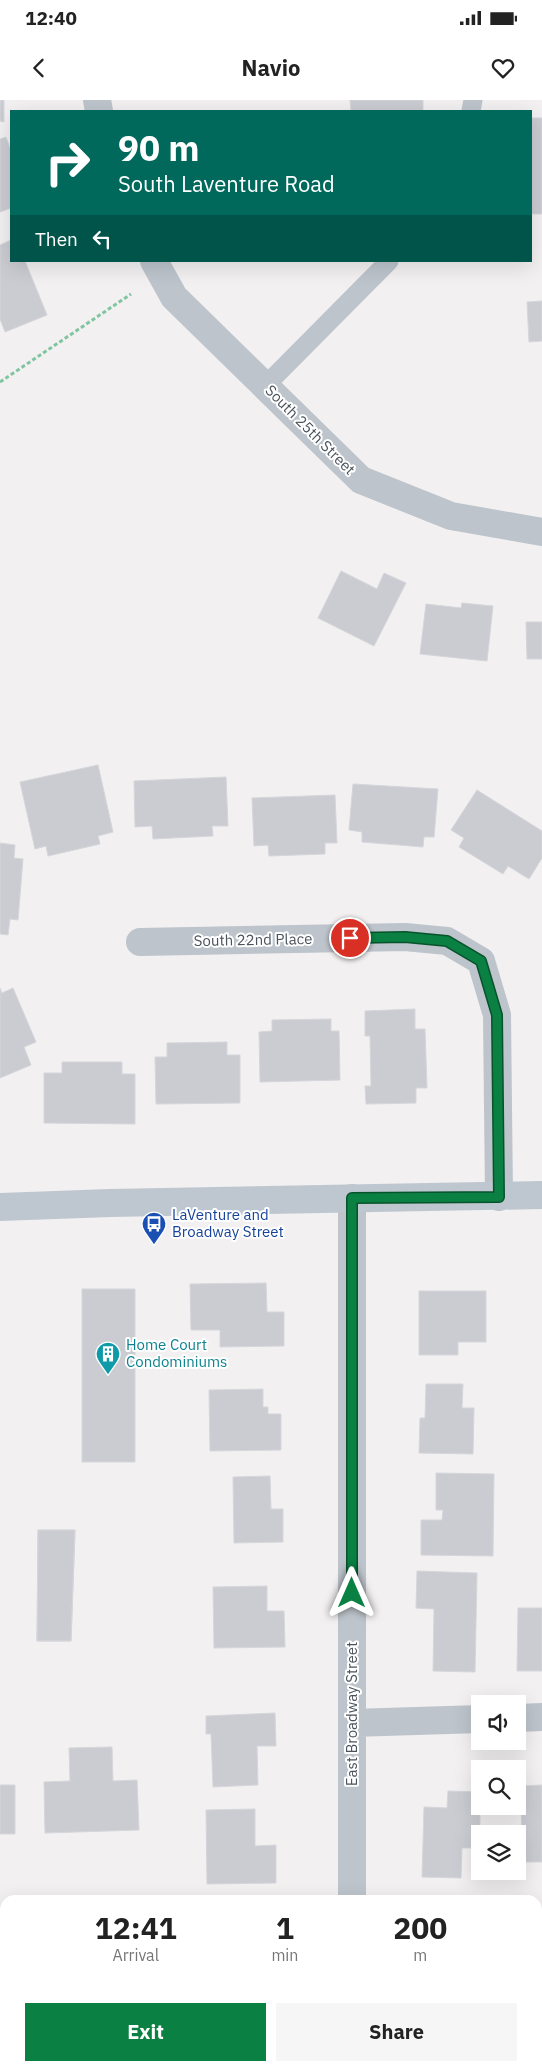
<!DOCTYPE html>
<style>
:root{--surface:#fff;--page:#f6f6f6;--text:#222;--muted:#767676;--accent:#0b8043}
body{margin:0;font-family:"IBM Plex Sans",sans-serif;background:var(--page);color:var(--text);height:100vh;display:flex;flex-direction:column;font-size:19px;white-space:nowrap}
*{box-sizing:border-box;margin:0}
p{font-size:16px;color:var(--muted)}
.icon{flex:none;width:28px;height:28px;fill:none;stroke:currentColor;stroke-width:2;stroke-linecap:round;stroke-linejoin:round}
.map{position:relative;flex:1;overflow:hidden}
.sheet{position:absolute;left:0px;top:1795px;width:542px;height:176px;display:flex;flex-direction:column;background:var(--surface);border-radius:15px 15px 0 0;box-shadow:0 5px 20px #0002}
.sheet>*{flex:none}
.top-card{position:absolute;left:10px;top:10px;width:522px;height:152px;border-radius:0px;box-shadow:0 5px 20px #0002;background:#00695c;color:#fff;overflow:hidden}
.tools{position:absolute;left:471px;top:1595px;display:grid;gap:10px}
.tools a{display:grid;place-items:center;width:55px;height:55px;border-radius:0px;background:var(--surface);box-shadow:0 5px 20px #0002;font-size:25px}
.pin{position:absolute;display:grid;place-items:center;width:42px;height:42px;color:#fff;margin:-21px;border:2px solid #fff;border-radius:50%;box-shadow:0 1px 5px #0007}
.me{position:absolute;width:55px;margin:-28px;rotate:0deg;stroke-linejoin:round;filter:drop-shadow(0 0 4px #0008)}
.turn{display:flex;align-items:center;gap:18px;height:105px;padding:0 25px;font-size:22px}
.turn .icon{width:65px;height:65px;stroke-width:2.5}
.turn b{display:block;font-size:35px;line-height:42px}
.then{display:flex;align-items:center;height:48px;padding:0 25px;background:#0003;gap:10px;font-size:19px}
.eta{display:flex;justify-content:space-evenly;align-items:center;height:85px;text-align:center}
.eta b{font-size:30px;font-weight:700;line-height:35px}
.button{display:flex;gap:10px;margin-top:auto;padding:10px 25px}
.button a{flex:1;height:58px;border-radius:0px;background:var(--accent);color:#fff;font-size:20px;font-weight:700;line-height:58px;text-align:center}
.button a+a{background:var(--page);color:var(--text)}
.status{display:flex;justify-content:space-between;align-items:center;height:35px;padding:0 25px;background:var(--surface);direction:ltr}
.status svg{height:14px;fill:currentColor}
header{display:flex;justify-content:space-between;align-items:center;height:65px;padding:0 25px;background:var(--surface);font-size:22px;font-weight:700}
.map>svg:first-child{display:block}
</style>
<div class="status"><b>12:40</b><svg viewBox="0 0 49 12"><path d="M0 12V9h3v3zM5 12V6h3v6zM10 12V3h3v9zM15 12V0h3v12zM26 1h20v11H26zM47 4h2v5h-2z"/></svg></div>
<header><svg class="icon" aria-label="back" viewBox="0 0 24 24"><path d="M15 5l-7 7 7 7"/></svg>Navio<svg class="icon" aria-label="heart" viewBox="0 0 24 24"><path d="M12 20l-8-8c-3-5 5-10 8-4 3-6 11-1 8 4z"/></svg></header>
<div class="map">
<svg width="542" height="1971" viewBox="0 0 542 1971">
<rect width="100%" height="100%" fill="#f2f0f0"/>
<path fill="#cbccd2" stroke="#d5d6db" d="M 0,0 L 4,0 L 4,22 L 0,21 Z
M 350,0 L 423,0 L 423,11 L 351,11 Z
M 531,18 L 542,18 L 542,114 L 531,114 Z
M 6,37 L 11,51 L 11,108 L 0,112 L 0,39 Z
M 11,140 L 11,161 L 25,161 L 47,215 L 5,232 L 0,219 L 0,145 Z
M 542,201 L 542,241 L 529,242 L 527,202 Z
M 341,471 L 377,489 L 384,473 L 406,483 L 374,546 L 318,518 Z
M 462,503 L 493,506 L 487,561 L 420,554 L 426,504 L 461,508 Z
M 526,522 L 542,522 L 542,559 L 527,559 Z
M 98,665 L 113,732 L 98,736 L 100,744 L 48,756 L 46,746 L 35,749 L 20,682 Z
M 226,677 L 228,726 L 212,726 L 213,736 L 153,739 L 152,726 L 135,727 L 134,681 Z
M 353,684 L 438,689 L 434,737 L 424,737 L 423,747 L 362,742 L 362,732 L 349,730 Z
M 477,690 L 542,731 L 542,758 L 529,779 L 508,766 L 503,774 L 459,747 L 464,738 L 451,730 Z
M 335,695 L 337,743 L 325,743 L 325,754 L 269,756 L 268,745 L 254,746 L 252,698 Z
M 0,743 L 15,745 L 14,758 L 23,759 L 18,820 L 10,819 L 8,835 L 0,834 Z
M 0,888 L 2,893 L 13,888 L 36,942 L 24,947 L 31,965 L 0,978 Z
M 415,909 L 415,929 L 425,929 L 427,988 L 416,988 L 416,1003 L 366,1004 L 365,986 L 371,986 L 370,936 L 365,936 L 365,911 Z
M 331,919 L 331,931 L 339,931 L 340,980 L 260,982 L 259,932 L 272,931 L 272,920 Z
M 227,942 L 227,955 L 240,955 L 240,1003 L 156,1004 L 155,957 L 167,957 L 167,943 Z
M 62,962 L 122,962 L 122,974 L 135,974 L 135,1024 L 44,1023 L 44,973 L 62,973 Z
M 266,1183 L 267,1212 L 284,1212 L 284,1246 L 220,1247 L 220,1230 L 191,1230 L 190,1184 Z
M 82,1189 L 135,1189 L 135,1362 L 82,1362 Z
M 419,1191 L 486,1191 L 486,1242 L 458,1242 L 458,1255 L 419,1255 Z
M 426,1284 L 463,1284 L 462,1308 L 474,1308 L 473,1354 L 419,1353 L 420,1318 L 425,1318 Z
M 263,1289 L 263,1307 L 268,1307 L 268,1314 L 281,1314 L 281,1350 L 210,1351 L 209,1290 Z
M 436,1373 L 494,1374 L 493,1456 L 421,1455 L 421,1420 L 442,1420 L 443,1410 L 436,1410 Z
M 270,1376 L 271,1409 L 283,1409 L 283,1442 L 234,1443 L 233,1377 Z
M 38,1430 L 75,1430 L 71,1541 L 37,1541 Z
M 38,1430 L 75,1430 L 71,1541 L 37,1541 Z
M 417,1471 L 477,1473 L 475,1572 L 433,1571 L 434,1509 L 416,1508 Z
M 267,1486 L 267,1511 L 284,1511 L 285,1547 L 214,1548 L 213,1487 Z
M 518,1508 L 542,1508 L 542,1571 L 517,1571 Z
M 275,1613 L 276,1646 L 257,1646 L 258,1685 L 213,1687 L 211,1634 L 206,1634 L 206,1616 Z
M 112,1647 L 113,1681 L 137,1680 L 139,1730 L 45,1733 L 44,1682 L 70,1681 L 69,1648 Z
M 0,1685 L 15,1685 L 15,1734 L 0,1734 Z
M 542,1685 L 542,1762 L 522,1762 L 521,1686 Z
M 448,1691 L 480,1692 L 480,1748 L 462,1748 L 461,1778 L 422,1777 L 424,1707 L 447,1708 Z
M 255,1709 L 255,1746 L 276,1745 L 276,1783 L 207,1784 L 206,1710 Z
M 538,1869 L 542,1869 L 542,1911 L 538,1911 Z"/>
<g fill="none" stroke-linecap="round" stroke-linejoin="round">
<path stroke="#7fc5a1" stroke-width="3" stroke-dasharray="4 2.5" stroke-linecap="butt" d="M 0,282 L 131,194"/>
<path stroke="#bdc4cb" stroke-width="19" d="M 471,11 L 473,0
M 266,285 L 389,161"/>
<path stroke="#bdc4cb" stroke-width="28" d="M 97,0 L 99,11
M 154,161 L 174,197 L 361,380 L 451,416 L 542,432
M 140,842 L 405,837 L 447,841 L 481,861 L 497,915 L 499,1097
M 518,1618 L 542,1617
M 352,1623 L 480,1619
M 352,1800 L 352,1098
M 298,1966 L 308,1971
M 218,1971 L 223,1967 L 232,1966
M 367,1971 L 542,1967"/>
<path stroke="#bec7cf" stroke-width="28" d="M 0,1107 L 110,1103 L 542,1095"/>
</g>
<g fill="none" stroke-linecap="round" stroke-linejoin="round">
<defs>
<path id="route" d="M 350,838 L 405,837 L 447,841 L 481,861 L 497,915 L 499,1097 L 352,1098 L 352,1493"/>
</defs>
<use href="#route" stroke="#07532c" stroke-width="12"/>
<use href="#route" stroke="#0b8043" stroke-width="9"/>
</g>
<defs>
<symbol id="bus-pin" viewBox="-11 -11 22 30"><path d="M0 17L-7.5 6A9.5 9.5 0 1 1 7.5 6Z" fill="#1a4fb4" stroke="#fff"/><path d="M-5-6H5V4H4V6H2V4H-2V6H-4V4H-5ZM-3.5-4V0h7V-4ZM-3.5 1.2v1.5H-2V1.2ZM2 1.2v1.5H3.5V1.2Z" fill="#fff"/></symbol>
<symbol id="building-pin" viewBox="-11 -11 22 30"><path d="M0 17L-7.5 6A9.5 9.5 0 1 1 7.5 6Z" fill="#0f9aa8" stroke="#fff"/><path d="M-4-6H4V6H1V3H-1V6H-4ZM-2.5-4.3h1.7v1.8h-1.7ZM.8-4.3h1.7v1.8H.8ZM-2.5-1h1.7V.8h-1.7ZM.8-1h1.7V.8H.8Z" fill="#fff"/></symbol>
</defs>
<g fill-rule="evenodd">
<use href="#bus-pin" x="140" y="1110" width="28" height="38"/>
<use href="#building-pin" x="94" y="1240" width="28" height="38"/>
</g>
<g text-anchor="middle" stroke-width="4" stroke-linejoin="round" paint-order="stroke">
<g font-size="15" fill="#4a535b" stroke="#fff">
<text transform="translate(310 330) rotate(45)" y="5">South 25th Street</text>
<text transform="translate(253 840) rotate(-1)" y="5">South 22nd Place</text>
<text transform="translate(352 1614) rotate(-90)" y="5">East Broadway Street</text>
</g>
<g font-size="15" fill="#164399" stroke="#fff" text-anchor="start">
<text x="172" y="1120">LaVenture and<tspan x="172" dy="17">Broadway Street</tspan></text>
</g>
<g font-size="15" fill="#0d838f" stroke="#fff" text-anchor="start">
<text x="126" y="1250">Home Court<tspan x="126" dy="17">Condominiums</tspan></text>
</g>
</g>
</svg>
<div class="tools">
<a><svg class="icon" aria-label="sound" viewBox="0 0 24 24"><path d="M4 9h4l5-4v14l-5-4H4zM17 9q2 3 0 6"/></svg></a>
<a><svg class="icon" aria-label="search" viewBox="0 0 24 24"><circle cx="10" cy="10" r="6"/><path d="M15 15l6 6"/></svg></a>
<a><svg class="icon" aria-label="layers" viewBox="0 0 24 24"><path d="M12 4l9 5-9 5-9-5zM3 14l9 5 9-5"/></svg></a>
</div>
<div class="pin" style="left:350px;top:838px;background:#d93025"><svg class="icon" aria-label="arrive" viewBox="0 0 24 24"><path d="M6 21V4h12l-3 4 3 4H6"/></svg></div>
<svg class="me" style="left:352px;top:1493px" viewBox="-20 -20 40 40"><path d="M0-17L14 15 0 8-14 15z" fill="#0b8043" stroke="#fff" stroke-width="4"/></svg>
<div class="top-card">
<div class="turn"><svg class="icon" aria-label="right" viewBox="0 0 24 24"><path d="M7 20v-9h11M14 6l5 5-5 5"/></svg><div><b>90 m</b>South Laventure Road</div></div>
<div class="then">Then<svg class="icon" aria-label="left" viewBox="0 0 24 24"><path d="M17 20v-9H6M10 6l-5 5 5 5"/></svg></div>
</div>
<section class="sheet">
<div class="eta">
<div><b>12:41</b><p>Arrival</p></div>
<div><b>1</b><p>min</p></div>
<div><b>200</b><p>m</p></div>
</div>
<div class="button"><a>Exit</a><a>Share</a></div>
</section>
</div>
